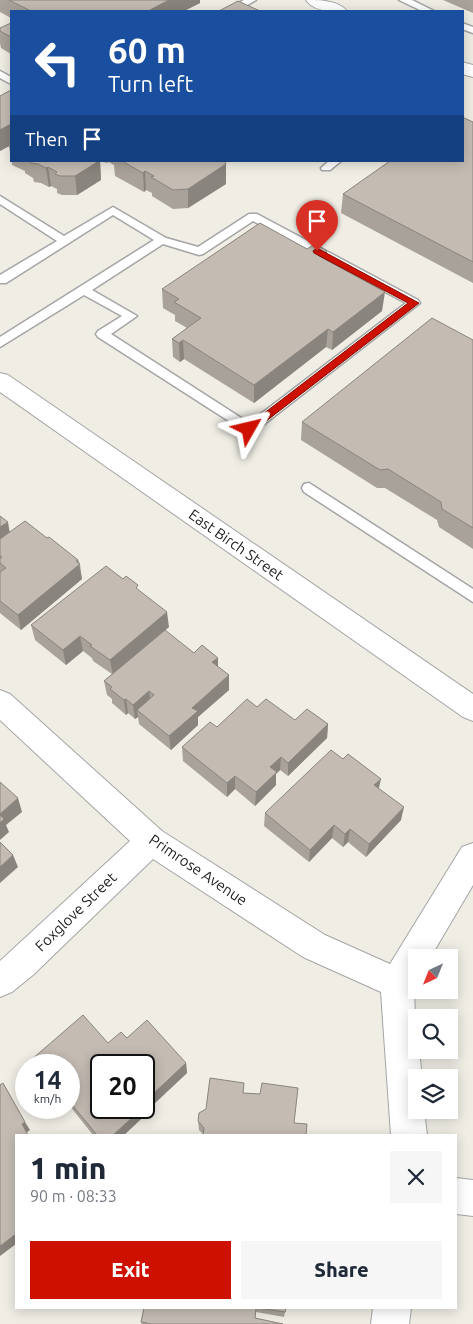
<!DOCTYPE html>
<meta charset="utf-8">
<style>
:root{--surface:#fff;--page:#f6f6f7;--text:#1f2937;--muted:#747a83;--accent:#cd1000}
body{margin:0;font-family:Ubuntu,sans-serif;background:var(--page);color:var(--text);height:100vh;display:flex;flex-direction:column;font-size:19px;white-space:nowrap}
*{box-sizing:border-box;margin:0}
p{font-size:16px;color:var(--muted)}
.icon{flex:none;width:28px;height:28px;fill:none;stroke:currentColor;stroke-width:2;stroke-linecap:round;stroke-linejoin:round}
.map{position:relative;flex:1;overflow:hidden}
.details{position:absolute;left:15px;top:1134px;width:442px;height:175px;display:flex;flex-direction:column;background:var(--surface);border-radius:0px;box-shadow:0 2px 12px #0003}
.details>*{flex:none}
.guide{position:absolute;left:10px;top:10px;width:454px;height:152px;border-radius:0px;box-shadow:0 2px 12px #0003;background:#1a4fa0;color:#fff;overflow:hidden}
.needle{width:32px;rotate:223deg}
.tools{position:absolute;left:408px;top:949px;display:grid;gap:10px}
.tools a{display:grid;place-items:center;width:50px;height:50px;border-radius:0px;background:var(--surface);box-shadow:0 2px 12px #0003;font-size:25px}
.speed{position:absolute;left:15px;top:1054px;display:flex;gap:10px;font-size:25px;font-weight:700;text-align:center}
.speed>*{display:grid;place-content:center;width:65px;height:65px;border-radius:50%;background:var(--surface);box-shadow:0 2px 12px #0003;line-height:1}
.speed small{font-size:12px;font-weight:400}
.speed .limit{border:2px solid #111;border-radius:8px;background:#fff;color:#111}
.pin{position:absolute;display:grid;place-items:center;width:42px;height:42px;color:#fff;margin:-51px -21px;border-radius:50% 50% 50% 0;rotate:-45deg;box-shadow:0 0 5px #0007}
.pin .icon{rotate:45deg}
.me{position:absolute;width:55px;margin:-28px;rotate:53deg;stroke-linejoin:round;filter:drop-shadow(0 0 4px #0008)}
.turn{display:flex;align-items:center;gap:18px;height:105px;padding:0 15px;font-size:22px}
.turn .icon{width:65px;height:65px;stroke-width:2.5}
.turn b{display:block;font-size:35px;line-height:42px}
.then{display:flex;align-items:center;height:48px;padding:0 15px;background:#0003;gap:10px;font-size:19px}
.round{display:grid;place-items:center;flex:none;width:52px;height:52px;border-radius:0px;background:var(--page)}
.summary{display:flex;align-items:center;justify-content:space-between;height:85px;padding:0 15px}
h1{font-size:30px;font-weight:800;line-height:38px}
.action{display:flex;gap:10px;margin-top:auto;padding:10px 15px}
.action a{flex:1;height:58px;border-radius:0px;background:var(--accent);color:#fff;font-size:20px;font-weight:800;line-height:58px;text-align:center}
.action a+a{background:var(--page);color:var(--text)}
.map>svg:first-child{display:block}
</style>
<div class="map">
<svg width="473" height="1324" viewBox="0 0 473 1324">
<rect width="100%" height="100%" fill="#efede4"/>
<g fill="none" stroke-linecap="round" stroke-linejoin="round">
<defs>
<path id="service" d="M 244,0 L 256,0 L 237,11 L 225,11 Z
M 399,0 L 412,0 L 434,11 L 422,11 Z
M 462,23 L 473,27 L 473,33 L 462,29 Z
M 0,71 L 11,77 L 11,84 L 0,78 Z
M 329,161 L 341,161 L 330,170 L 322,170 L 321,168 Z
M 0,196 L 64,236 L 113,207 L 166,238 L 198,247 L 249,214 L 257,214 L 418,300 L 420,303 L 254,432 L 249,434 L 98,337 L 96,334 L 98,331 L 122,316 L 84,295 L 0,347 L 0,337 L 154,240 L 113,215 L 6,283 L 0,283 L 0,275 L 57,241 L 0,204 ZM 253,221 L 406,303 L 249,423 L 111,334 L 137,316 L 92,290 L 163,244 L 199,255 L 203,254 Z
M 309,483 L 473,589 L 473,602 L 304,492 L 302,488 L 304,484 Z"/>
<path id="minor" d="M 306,0 C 319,0 338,0 347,11 C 333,12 314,12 306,0 Z
M 462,62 L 473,65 L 473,77 L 462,74 Z
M 0,690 L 10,694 L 162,831 L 325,935 L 390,964 L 462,847 L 473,843 L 473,885 L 430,958 L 416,958 L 416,981 L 414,986 L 416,1050 L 419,1050 L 422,1078 L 416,1078 L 416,1110 L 424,1110 L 427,1135 L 391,1135 L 381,992 L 303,957 L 153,859 L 33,975 L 12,992 L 0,997 L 0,961 L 130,841 L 0,720 Z
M 456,1178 L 473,1180 L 473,1216 L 456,1214 Z
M 373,1308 L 411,1308 L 409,1324 L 371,1324 Z"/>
<path id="tertiary" d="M 0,373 L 8,375 L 473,694 L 473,721 L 463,717 L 0,392 Z"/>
</defs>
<use href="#service" stroke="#a5a5a5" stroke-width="3"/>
<use href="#minor" stroke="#a5a5a5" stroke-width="2"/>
<use href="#tertiary" stroke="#a5a5a5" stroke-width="2"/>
<use href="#service" fill="#fff" fill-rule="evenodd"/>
<use href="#minor" fill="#fff" fill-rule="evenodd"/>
<use href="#tertiary" fill="#fff" fill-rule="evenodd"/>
</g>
<path fill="#a9a29a" d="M 0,0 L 200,0 L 200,3 L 184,11 L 11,11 L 11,18 L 0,12 Z
M 443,0 L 473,0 L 473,13 Z
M 11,23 L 11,54 L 1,48 L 0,43 L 0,28 Z
M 11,90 L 11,161 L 100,161 L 101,180 L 77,195 L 62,195 L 57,193 L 57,189 L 51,186 L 49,187 L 41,183 L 34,182 L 33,178 L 25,173 L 25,171 L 12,165 L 9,146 L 0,151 L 0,96 Z
M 473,122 L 473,283 L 341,213 L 343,194 Z
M 103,161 L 225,161 L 226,184 L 188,208 L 173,209 L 152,196 L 152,193 L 146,190 L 144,192 L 115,176 L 114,165 L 109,162 L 106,163 Z
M 307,249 L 327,251 L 327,260 L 382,311 L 332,350 L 326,347 L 254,403 L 184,359 L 180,362 L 173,357 L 172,339 L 187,328 L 175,321 L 175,315 L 163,308 L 162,289 Z
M 473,340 L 473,549 L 439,527 L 437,520 L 385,488 L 377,488 L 301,440 L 302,422 Z
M 0,516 L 10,532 L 47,538 L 78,560 L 80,564 L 82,579 L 21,630 L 0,613 Z
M 139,590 L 169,627 L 157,637 L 194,653 L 218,658 L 218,667 L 229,675 L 229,690 L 198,717 L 198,725 L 171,750 L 139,724 L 138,717 L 135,719 L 128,713 L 126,715 L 112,703 L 112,699 L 107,695 L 104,681 L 112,674 L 93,661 L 92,658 L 83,651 L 66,665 L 35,640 L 31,625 Z
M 257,707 L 295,720 L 328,724 L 327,738 L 288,776 L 280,770 L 276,774 L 276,785 L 255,806 L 235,789 L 227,797 L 183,761 L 182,747 L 217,727 Z
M 379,789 L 401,820 L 366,857 L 348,842 L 343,847 L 332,838 L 309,862 L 264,826 L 265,813 Z
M 127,1038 L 186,1063 L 187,1073 L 155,1103 L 155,1106 L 124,1135 L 93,1135 L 69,1105 L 69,1065 L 33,1065 L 31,1060 L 108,1043 Z
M 298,1088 L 203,1134 L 199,1130 L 198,1121 L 244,1093 L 260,1094 Z
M 144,1308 L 286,1308 L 284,1317 L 256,1312 L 255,1318 L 283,1324 L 142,1324 L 141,1322 Z"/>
<path fill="#89847d" d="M 169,0 L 200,0 L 200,3 L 184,11 L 148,11 Z
M 11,124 L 11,145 L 0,151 L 0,130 Z
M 99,161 L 100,161 L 101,180 L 77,195 L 75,176 Z
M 226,164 L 226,184 L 188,208 L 188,189 Z
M 48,167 L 51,186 L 49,187 L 46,168 Z
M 145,171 L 146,190 L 144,192 L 143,173 Z
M 327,251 L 326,270 L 319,256 Z
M 385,292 L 382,311 L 332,350 L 333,332 Z
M 328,329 L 326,347 L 254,403 L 254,385 Z
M 183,340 L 184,359 L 180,362 L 179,343 Z
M 8,522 L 10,534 L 0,541 L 0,527 Z
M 78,560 L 82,579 L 21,630 L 18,615 Z
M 167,612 L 169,627 L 113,675 L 110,660 Z
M 80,636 L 83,651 L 66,665 L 63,650 Z
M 218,658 L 218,672 L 212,662 Z
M 229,675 L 229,690 L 198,717 L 198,725 L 171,750 L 169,736 L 192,708 Z
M 149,691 L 151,706 L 137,710 L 138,717 L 135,719 L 133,705 Z
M 126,699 L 128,713 L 126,715 L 124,700 Z
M 328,724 L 327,738 L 288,776 L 288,763 Z
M 281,757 L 280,770 L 276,774 L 276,785 L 255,806 L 256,792 L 270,767 Z
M 235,776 L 235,789 L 227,797 L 227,783 Z
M 381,779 L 378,792 L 374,785 Z
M 18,798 L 22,812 L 6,825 L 9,832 L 0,840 L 0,814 Z
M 404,807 L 401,820 L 366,857 L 369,844 Z
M 334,825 L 332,838 L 309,862 L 310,850 Z
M 350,829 L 348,842 L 343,847 L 345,834 Z
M 13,855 L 18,867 L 0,883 L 0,867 Z
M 186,1063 L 187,1073 L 155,1103 L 155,1106 L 124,1135 L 113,1135 L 143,1108 L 144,1108 L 152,1095 Z
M 25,1122 L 30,1130 L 26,1133 L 22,1124 Z
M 16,1234 L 16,1244 L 0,1256 L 0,1246 Z"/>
<path fill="#c4bcb3" stroke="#89847d" d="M 9,0 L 169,0 L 148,11 L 31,11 Z
M 238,1 L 260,11 L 219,11 Z
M 11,23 L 11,37 L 0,31 L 0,28 Z
M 11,90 L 11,124 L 0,130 L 0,96 Z
M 462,117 L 473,122 L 473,262 L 343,194 L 390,161 L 462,161 Z
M 11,138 L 11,148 L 9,146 L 10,139 Z
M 30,161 L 99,161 L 75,176 L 60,176 L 55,174 L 57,172 L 48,167 L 46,168 L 38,164 L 31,163 Z
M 122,161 L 225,161 L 226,164 L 188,189 L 173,190 L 151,177 L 154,176 L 145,171 L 143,173 Z
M 260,223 L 307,249 L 315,244 L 327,251 L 319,256 L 385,292 L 333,332 L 328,329 L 254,385 L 183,340 L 179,343 L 172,339 L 201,318 L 174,302 L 179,299 L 162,289 Z
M 432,318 L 473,340 L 473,528 L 442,509 L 441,502 L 388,469 L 380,470 L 302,422 Z
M 0,516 L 8,522 L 0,527 Z
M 25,521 L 47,538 L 49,537 L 78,560 L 76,561 L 80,564 L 18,615 L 0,601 L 0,572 L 6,568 L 0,563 L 0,559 L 2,557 L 0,556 L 0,539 Z
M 106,566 L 123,579 L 126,576 L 138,585 L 136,588 L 167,612 L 110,660 L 90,646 L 92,645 L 80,636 L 63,650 L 31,625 Z
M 165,630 L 194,653 L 202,645 L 218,658 L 212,662 L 229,675 L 192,708 L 198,711 L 169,736 L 137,710 L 154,695 L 149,691 L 133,705 L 126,699 L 124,700 L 110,689 L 112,687 L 104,681 Z
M 247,699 L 257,707 L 266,699 L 295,720 L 307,709 L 328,724 L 288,763 L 281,757 L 270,767 L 277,772 L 256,792 L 235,776 L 227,783 L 182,747 L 210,722 L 217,727 Z
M 331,750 L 343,759 L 348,754 L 381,779 L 374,785 L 404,807 L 369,844 L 350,829 L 345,834 L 334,825 L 310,850 L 265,813 Z
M 0,782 L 18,798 L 0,814 Z
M 0,815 L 4,819 L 0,823 Z
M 0,842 L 13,855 L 0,867 Z
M 83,1015 L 108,1043 L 121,1032 L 127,1038 L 147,1020 L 186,1063 L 152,1095 L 154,1097 L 144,1106 L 144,1065 L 101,1065 L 101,1108 L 143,1108 L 113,1135 L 97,1135 L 69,1101 L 69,1065 L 35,1065 L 31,1060 Z
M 210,1078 L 244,1083 L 243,1093 L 260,1094 L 262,1083 L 298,1088 L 294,1123 L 307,1124 L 306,1135 L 203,1135 L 204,1128 L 198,1121 L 199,1113 L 206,1109 Z
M 3,1083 L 25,1122 L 22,1124 L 28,1135 L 16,1135 L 16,1234 L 0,1246 L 0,1085 Z
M 144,1308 L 256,1308 L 255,1318 L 283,1324 L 152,1324 L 141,1322 Z
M 259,1308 L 286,1308 L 285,1312 Z"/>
<path fill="#cd1000" stroke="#850a00" d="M 317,248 L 419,303 L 252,432 L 246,432 L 246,427 L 408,303 L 314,253 L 313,251 Z"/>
<g text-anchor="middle" stroke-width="4" stroke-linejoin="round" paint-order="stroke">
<g font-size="15" fill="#1e1e1e" stroke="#fff">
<text transform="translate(236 545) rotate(35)" y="5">East Birch Street</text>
<text transform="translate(198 870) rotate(34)" y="5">Primrose Avenue</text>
<text transform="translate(76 912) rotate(-44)" y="5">Foxglove Street</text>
</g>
</g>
</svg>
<div class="tools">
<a><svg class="needle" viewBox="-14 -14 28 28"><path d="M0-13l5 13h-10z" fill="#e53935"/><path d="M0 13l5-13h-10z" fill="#747a83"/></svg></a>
<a><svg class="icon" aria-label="search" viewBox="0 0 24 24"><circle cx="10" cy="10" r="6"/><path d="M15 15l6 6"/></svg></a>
<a><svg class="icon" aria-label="layers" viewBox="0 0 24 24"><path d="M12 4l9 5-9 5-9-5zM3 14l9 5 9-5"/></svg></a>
</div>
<div class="speed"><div>14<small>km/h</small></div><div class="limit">20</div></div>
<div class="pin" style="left:317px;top:251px;background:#d93025"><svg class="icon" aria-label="arrive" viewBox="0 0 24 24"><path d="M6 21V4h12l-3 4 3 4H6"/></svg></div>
<svg class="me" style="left:249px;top:429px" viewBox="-20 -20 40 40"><path d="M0-17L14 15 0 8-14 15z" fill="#cd1000" stroke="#fff" stroke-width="4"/></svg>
<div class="guide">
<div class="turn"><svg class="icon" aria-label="left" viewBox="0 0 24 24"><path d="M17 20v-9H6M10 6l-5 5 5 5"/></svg><div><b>60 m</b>Turn left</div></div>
<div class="then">Then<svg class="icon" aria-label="arrive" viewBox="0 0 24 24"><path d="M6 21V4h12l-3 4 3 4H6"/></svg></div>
</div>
<section class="details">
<div class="summary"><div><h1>1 min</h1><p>90 m · 08:33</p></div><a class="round"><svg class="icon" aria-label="close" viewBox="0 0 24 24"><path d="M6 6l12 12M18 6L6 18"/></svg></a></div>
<div class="action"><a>Exit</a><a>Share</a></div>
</section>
</div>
